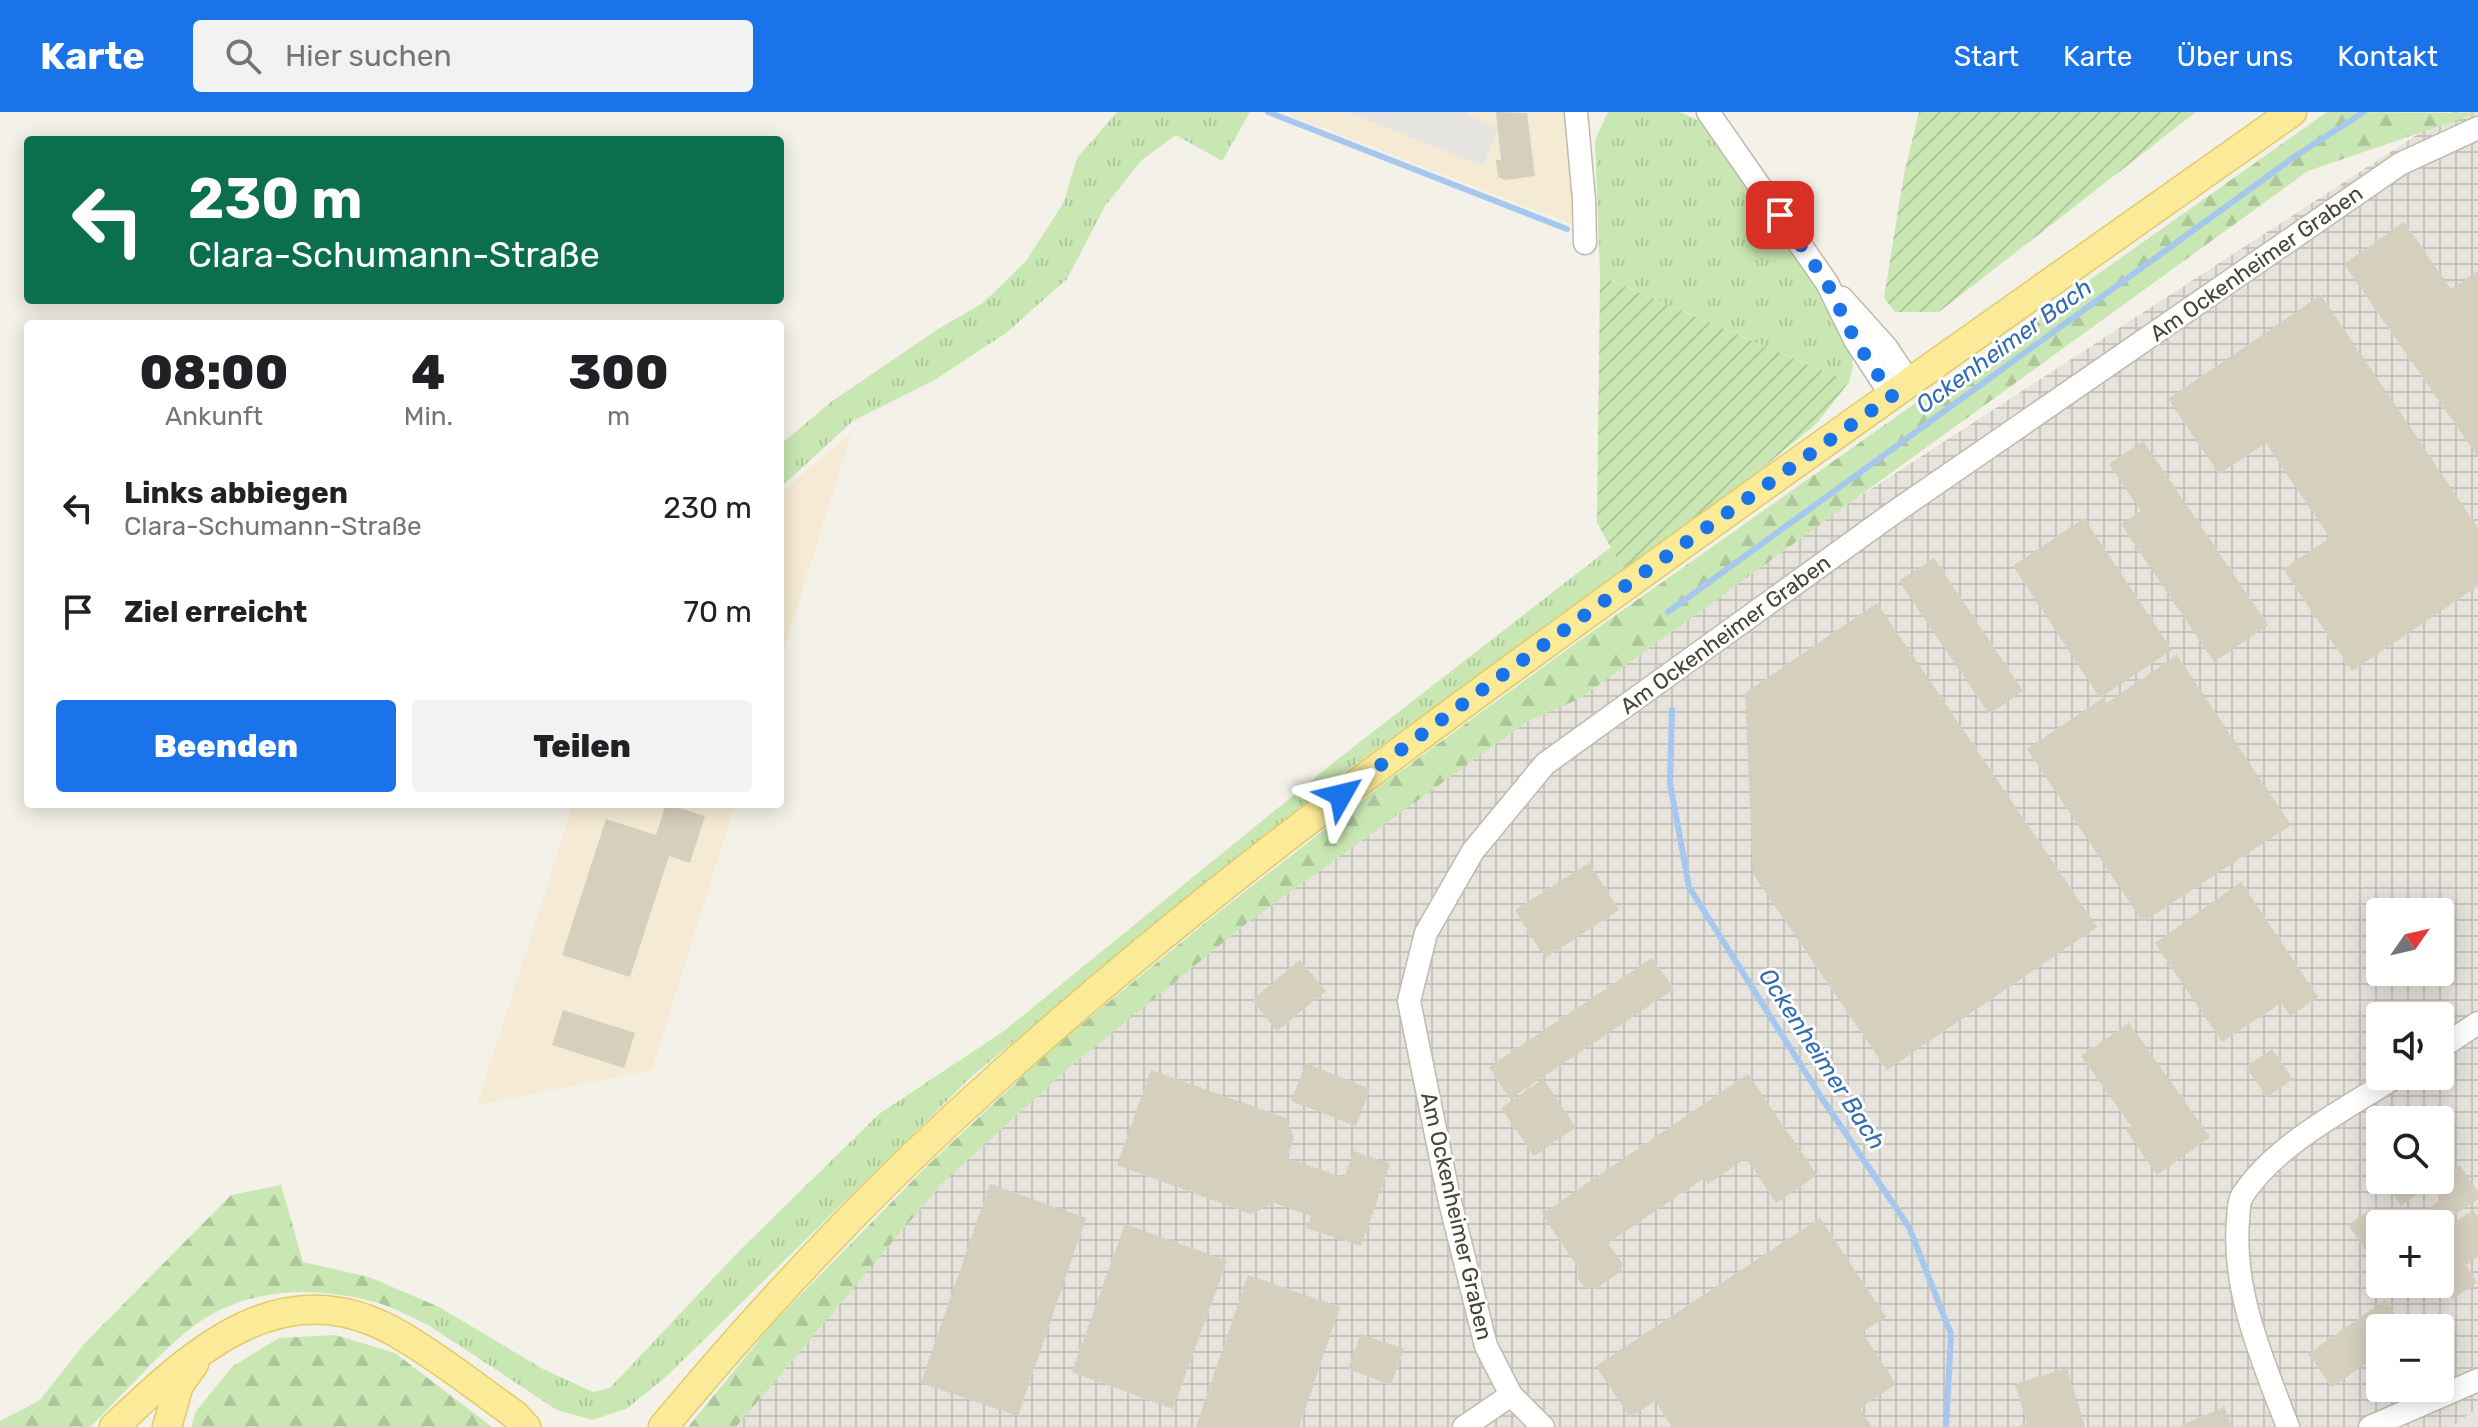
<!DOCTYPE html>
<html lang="de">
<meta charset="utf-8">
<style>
:root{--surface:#fff;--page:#f2f2f2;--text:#202124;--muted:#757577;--accent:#1a73e8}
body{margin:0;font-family:Rubik,sans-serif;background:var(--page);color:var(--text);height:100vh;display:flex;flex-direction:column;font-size:30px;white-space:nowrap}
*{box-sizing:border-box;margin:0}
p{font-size:26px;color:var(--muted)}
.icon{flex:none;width:44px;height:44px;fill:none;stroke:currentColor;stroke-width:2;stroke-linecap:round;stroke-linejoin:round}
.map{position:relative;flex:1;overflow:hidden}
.drawer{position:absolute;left:24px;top:208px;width:760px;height:488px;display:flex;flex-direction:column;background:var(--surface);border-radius:8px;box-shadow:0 4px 20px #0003}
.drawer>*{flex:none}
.top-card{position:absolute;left:24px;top:24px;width:760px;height:168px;border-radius:8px;box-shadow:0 4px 20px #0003;background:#0b6e4f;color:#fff;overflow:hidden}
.needle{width:52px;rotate:56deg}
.tools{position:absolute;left:2366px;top:786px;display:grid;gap:16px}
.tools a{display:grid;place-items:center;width:88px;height:88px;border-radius:8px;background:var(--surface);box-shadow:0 4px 20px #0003;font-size:40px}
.pin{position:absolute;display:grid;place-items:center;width:68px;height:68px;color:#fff;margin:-34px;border-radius:16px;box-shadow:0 4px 12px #0006}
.me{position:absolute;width:88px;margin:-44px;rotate:53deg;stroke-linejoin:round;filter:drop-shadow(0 0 6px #0008)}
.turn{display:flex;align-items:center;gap:28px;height:168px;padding:0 32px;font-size:36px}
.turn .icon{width:104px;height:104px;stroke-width:2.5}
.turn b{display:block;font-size:56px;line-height:68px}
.eta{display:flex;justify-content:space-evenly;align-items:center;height:136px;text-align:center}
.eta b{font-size:48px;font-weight:800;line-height:56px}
.button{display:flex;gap:16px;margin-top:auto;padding:16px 32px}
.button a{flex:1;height:92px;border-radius:8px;background:var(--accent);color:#fff;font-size:32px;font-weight:800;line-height:92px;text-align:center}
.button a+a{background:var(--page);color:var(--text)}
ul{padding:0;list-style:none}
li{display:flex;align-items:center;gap:24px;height:104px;padding:0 32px}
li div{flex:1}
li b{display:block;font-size:30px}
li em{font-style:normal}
header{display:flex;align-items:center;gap:48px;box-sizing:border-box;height:112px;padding:0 40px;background:var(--accent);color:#fff}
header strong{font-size:38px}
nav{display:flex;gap:44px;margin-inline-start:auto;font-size:28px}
.search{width:560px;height:72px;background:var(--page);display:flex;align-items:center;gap:20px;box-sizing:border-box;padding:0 28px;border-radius:8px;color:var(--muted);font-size:30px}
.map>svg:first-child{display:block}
</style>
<header>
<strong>Karte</strong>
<div class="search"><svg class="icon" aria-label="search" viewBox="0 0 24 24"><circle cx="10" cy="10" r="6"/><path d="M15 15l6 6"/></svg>Hier suchen</div>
<nav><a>Start</a><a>Karte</a><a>Über uns</a><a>Kontakt</a></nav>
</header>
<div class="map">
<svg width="2478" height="1315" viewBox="0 0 2478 1315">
<defs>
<pattern id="industrial-grid" width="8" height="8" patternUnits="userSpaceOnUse" patternTransform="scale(2)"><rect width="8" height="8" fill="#e6e3dd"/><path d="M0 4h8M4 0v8" fill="none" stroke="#c7c4be"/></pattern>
<pattern id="grass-tufts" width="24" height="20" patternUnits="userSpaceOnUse" patternTransform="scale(2)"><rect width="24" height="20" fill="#c9e7b2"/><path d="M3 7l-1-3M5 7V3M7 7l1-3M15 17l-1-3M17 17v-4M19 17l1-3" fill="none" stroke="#aec79a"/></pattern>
<pattern id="forest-firs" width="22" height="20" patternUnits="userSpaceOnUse" patternTransform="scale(2)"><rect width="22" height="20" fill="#c9e7b2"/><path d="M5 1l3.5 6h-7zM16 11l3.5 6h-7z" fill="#aec79a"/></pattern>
<pattern id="garden-furrows" width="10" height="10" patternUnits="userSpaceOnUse" patternTransform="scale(2)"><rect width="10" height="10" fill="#c9e7b2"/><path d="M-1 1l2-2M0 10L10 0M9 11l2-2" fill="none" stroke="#aec79a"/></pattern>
</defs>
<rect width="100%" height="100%" fill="#f4f2e8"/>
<path fill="#f5ebd4" d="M 1293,0 L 1565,0 L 1577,114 L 1291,4 Z
M 852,320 L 780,549 L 780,382 Z
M 573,692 L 735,692 L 652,958 L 477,993 Z"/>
<path fill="url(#industrial-grid)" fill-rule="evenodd" d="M 2452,0 L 2478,0 L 2478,1315 L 697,1315 L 1024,972 L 1293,752 ZM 2380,800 L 2440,800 L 2440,860 L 2380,860 ZM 2380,904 L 2440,904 L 2440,964 L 2380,964 ZM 2380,1008 L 2440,1008 L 2440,1068 L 2380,1068 ZM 2380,1112 L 2440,1112 L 2440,1172 L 2380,1172 ZM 2380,1216 L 2440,1216 L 2440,1276 L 2380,1276 Z"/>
<path fill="url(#grass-tufts)" d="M 1117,0 L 1250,0 L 1222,49 L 1176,23 L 1142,48 L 1105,94 L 1067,167 L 1006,221 L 933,269 L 853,309 L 780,376 L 780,333 L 831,290 L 938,217 L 983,191 L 1026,149 L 1064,90 L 1077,46 Z
M 1608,0 L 1680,0 L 1704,11 L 1823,181 L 1850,232 L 1853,255 L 1849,270 L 1600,164 L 1595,28 Z
M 1611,435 L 1623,457 L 1335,667 L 1155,812 L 970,966 L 665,1266 L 626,1297 L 592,1308 L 557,1298 L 428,1213 L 439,1195 L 543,1257 L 593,1280 L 610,1276 L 739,1139 L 879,1002 L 1004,919 L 1338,647 Z"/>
<path fill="url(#forest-firs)" d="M 2327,0 L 2478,1 L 2308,59 L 1579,587 L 1528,609 L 1247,811 L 1070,955 L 942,1071 L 736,1315 L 688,1315 L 774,1210 L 928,1053 L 1055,934 L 1216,802 L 1387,669 L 1572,534 Z
M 281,1073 L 303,1150 L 369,1165 L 439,1195 L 428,1213 C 412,1206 395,1196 378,1191 C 312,1172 240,1175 186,1220 C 152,1248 122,1284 90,1315 L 0,1315 L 0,1309 L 40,1288 L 85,1231 L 231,1083 Z
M 335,1223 L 395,1241 L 492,1315 L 191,1315 L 196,1299 L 233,1254 L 279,1226 Z"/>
<path fill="url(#garden-furrows)" d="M 1919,0 L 2196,0 L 1939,200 L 1895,200 L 1884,186 L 1904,62 Z
M 1600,164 L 1849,270 L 1817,311 L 1735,379 L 1623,457 L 1597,411 Z"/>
<path fill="#e5e4e0" d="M 1347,0 L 1469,0 L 1468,4 L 1498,16 L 1483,54 Z
M 2478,1295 L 2478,1315 L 2452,1315 Z"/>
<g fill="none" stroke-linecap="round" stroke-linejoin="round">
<path stroke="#a6c8ef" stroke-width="6" d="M 1268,0 L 1567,117
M 1668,500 L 2297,43 L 2364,0
M 1672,598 L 1670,671 L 1689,775 L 1821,985 L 1909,1115 L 1951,1222 L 1946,1315"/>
</g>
<path fill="#d5cfbe" d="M 1496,0 L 1527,1 L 1535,64 L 1505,68 L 1498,65 L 1496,48 L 1501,48 Z
M 2404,110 L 2451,177 L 2478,159 L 2478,345 L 2344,152 Z
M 2321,183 L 2478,416 L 2478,474 L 2352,559 L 2283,457 L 2330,426 L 2266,331 L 2219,362 L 2168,287 Z
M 2143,329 L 2268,513 L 2214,550 L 2121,412 L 2141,399 L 2109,352 Z
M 2084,406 L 2172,538 L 2100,586 L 2013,454 Z
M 1934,446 L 2023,579 L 1989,602 L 1899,469 Z
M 1877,491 L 2097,815 L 1887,958 L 1753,762 L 1745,581 Z
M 2177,543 L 2291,713 L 2143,810 L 2027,637 L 2103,586 L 2107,591 Z
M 666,692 L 705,704 L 690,751 L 669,744 L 630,865 L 562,843 L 606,707 L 656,723 Z
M 1589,751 L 1619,798 L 1545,846 L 1515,798 Z
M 2241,770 L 2318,885 L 2290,904 L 2281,891 L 2222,930 L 2155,831 Z
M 1652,846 L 1674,877 L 1510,987 L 1489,955 Z
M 1300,848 L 1326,879 L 1277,919 L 1252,888 Z
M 563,898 L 635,921 L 624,956 L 552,933 Z
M 2129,911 L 2210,1025 L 2157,1063 L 2126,1018 L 2131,1014 L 2081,944 Z
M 2272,937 L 2293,967 L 2267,985 L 2246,955 Z
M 1306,951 L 1370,977 L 1356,1014 L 1291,989 Z
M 1151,958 L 1286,1006 L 1294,1025 L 1287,1046 L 1344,1066 L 1354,1039 L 1390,1052 L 1361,1134 L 1306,1116 L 1311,1104 L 1274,1091 L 1251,1102 L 1117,1053 Z
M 1748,962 L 1817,1063 L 1776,1091 L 1746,1046 L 1708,1072 L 1704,1066 L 1608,1131 L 1622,1151 L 1621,1159 L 1596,1177 L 1585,1176 L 1578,1167 L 1578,1156 L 1542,1102 Z
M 1543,967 L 1576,1015 L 1534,1044 L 1501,996 Z
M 2460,1053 L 2478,1080 L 2478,1087 L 2442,1112 L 2430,1095 L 2441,1088 L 2431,1073 L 2401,1094 L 2383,1068 L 2440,1068 L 2440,1060 L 2443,1064 Z
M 990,1072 L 1086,1106 L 1018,1304 L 921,1271 Z
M 2370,1098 L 2380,1112 L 2380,1159 L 2348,1113 Z
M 2473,1098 L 2478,1105 L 2478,1145 L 2466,1153 L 2477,1171 L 2453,1187 L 2440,1167 L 2440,1120 Z
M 1820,1106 L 1886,1205 L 1862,1220 L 1896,1272 L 1860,1296 L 1872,1315 L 1672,1315 L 1655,1289 L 1630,1305 L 1596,1254 Z
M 1125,1112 L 1227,1149 L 1173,1297 L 1072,1260 Z
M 1248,1163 L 1340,1195 L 1299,1315 L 1196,1315 Z
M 2385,1188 L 2405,1216 L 2380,1216 L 2380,1242 L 2332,1275 L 2308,1242 Z
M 1361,1222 L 1404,1237 L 1391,1273 L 1348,1257 Z
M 2067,1256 L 2085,1315 L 2017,1315 L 2027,1311 L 2015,1272 Z
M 2224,1295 L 2232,1315 L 2178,1315 Z"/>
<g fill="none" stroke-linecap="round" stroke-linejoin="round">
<defs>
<path id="minor" d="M 1576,0 L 1584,88 L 1585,131
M 1708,0 L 1827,171 L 1855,228 L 1892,284
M 1842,186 L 1886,235 L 1910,271
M 2440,936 L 2478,911
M 1464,1315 L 1511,1283
M 1543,1315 L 1511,1283 L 1486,1234 L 1449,1086 L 1409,889 L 1426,821 L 1473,739 L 1545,652 L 1889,404 L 2400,52 L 2478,16
M 2288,1315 C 2263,1249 2232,1180 2238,1108 C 2239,1100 2238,1091 2242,1084 C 2275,1032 2346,997 2397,964
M 2370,1315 L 2478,1268"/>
<path id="major" d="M 114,1315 C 194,1239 284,1154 400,1223 C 440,1246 477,1276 515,1303 L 526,1315
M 167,1315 L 179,1273 L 194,1252
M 663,1315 C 766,1191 878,1072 998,965 C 1184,797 1385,648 1587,502 C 1820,332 2057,166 2292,0"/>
</defs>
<use href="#minor" stroke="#bfbaab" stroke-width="25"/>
<use href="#major" stroke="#e1cb69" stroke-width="31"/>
<use href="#minor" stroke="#fff" stroke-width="22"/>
<use href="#major" stroke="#fbeb99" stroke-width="28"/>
</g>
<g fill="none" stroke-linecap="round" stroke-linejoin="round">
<path stroke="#1a73e8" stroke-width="14" stroke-dasharray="0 25.2" d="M 1341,683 C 1522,546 1707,415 1892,284 L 1855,228 L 1827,171 L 1780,103"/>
</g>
<g text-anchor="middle" stroke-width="6" stroke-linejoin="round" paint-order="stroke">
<g font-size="22" fill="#474337" stroke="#fff">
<text transform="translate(2256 151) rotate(-35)" y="8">Am Ockenheimer Graben</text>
<text transform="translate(1725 522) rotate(-36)" y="8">Am Ockenheimer Graben</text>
<text transform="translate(1457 1104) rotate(77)" y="8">Am Ockenheimer Graben</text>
</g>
<g font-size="24" font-style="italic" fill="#326cb1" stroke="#fff">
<text transform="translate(2004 234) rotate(-36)" y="8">Ockenheimer Bach</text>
<text transform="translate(1822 947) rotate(57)" y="8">Ockenheimer Bach</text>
</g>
</g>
</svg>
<div class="tools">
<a><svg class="needle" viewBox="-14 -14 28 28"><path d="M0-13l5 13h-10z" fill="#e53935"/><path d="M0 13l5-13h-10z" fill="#757577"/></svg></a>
<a><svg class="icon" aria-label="sound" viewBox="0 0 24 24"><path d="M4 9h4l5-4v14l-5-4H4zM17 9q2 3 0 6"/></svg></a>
<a><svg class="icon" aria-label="search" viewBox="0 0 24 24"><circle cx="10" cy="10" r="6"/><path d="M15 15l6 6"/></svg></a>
<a>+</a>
<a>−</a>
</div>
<div class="pin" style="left:1780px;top:103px;background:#d93025"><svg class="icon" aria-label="arrive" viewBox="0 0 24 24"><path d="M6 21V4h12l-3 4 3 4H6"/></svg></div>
<svg class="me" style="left:1341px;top:683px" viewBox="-20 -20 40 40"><path d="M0-17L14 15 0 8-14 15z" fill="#1a73e8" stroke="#fff" stroke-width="4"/></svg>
<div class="top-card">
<div class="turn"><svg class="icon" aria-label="left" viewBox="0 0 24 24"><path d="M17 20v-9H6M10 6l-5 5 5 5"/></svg><div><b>230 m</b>Clara-Schumann-Straße</div></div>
</div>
<section class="drawer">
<div class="eta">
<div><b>08:00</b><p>Ankunft</p></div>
<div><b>4</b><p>Min.</p></div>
<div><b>300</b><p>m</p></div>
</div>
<ul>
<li><svg class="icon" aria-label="left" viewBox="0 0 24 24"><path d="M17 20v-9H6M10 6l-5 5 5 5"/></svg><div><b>Links abbiegen</b><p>Clara-Schumann-Straße</p></div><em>230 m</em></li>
<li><svg class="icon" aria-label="arrive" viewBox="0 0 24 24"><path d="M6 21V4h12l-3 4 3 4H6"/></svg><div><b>Ziel erreicht</b></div><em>70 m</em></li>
</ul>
<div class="button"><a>Beenden</a><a>Teilen</a></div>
</section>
</div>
